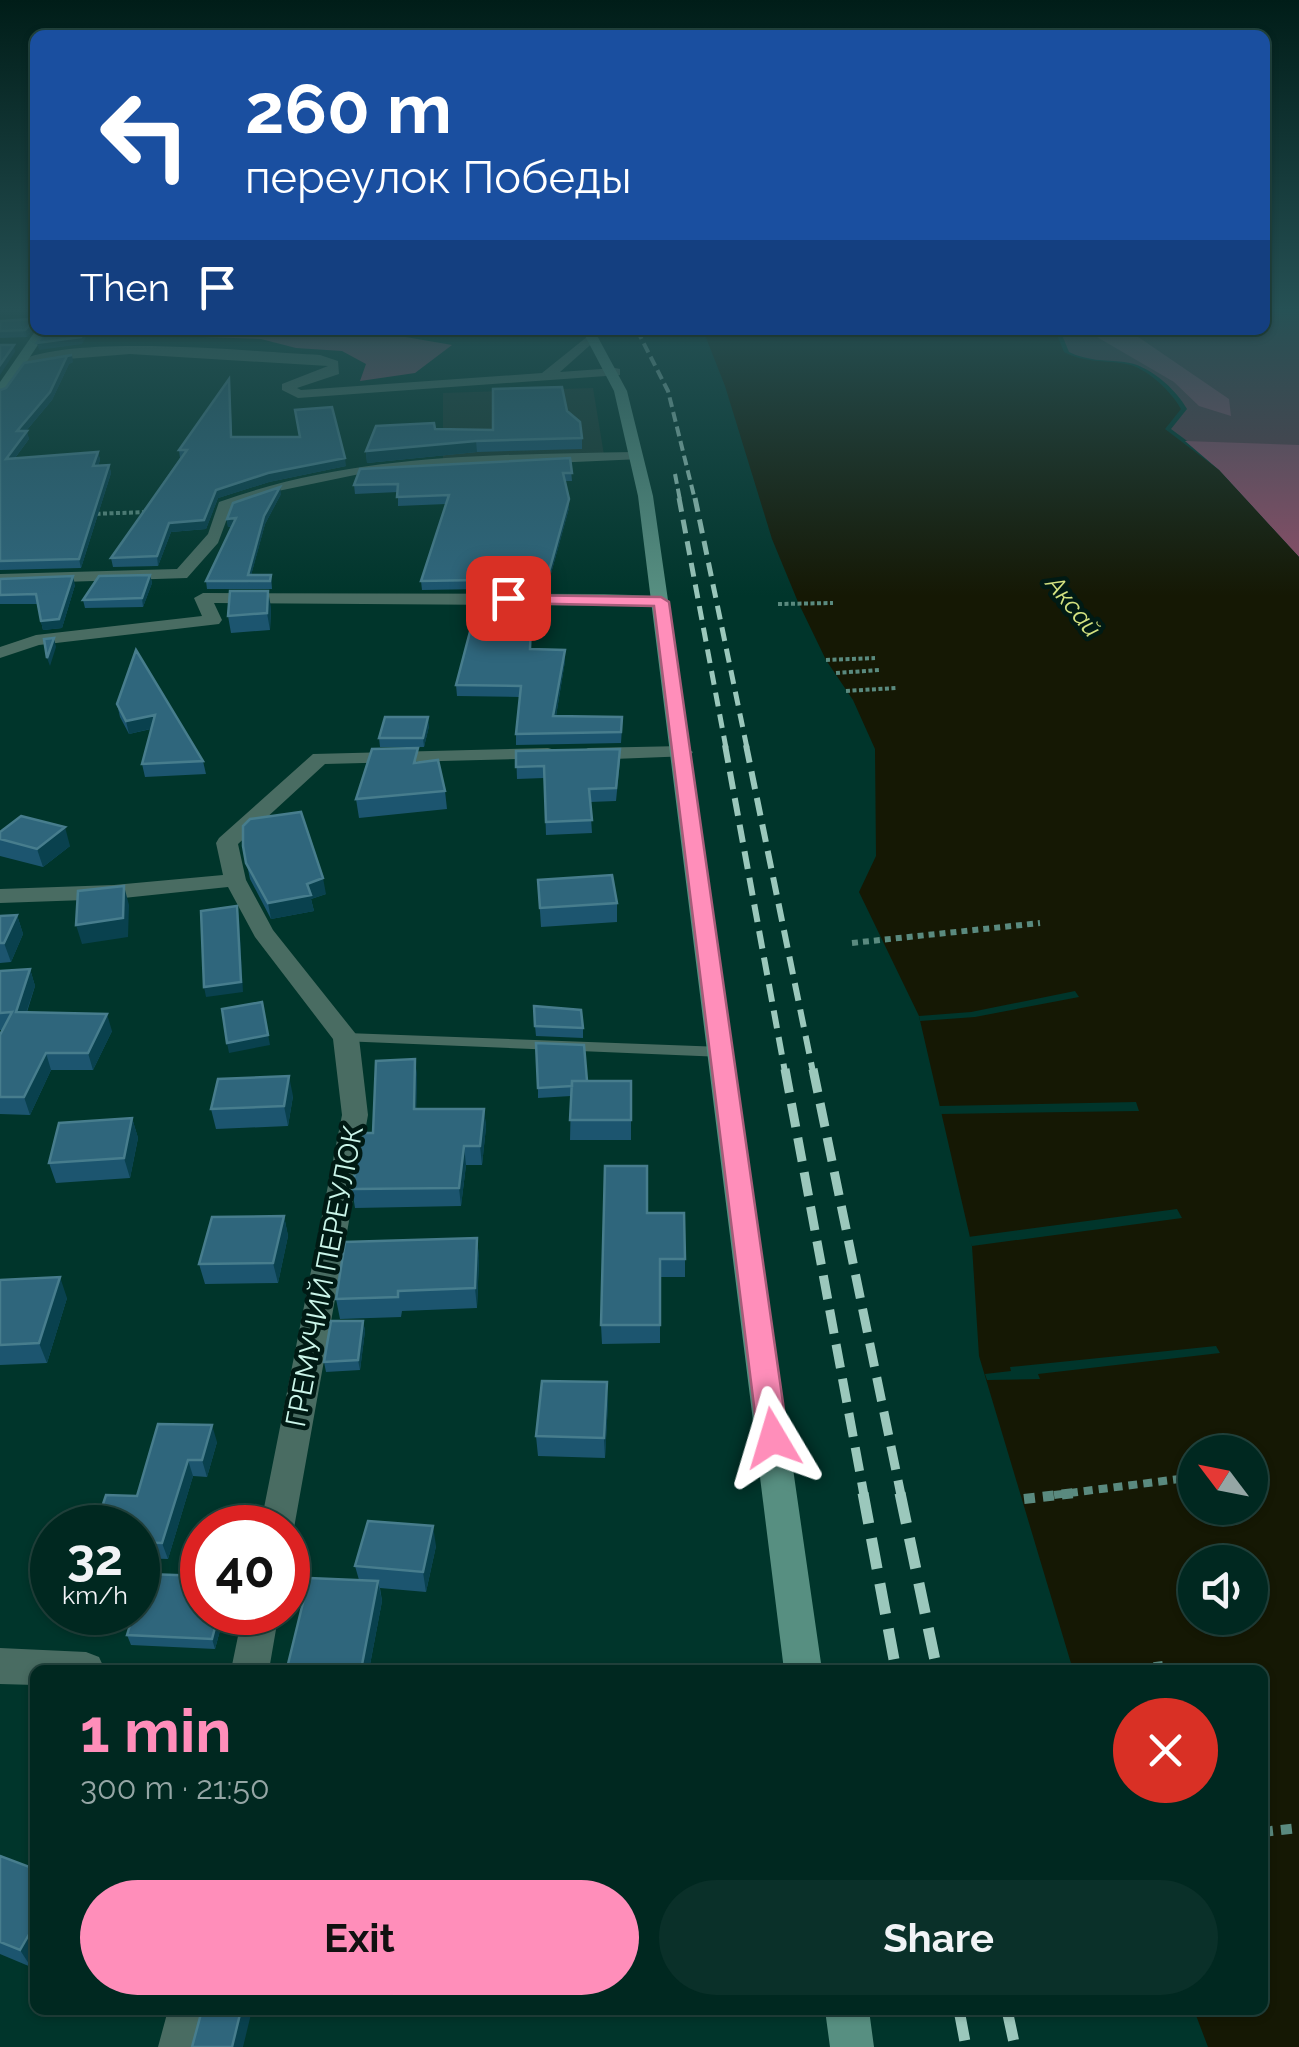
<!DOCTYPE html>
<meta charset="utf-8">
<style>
:root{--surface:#002820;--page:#0a3029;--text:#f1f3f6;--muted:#95a6a5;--line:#22443e;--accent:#ff8eba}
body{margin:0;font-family:Raleway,sans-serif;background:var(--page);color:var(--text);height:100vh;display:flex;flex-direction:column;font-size:38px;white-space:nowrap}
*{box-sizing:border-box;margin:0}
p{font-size:32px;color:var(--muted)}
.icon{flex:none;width:55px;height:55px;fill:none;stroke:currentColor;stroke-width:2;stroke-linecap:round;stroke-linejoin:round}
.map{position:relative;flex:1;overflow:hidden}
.drawer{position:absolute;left:30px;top:1665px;width:1238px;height:350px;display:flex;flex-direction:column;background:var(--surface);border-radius:15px;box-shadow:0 2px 8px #0004,0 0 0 2px var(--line)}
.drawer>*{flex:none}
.top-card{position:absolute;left:30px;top:30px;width:1240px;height:305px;border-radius:15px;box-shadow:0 2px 8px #0004,0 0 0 2px var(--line);background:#1a4fa0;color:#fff;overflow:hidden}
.needle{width:65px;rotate:302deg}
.controls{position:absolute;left:1178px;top:1435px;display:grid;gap:20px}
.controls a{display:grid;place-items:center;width:90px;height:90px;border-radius:50%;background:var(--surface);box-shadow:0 2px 8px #0004,0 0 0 2px var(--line);font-size:50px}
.speed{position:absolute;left:30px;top:1505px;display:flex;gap:20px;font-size:50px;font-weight:700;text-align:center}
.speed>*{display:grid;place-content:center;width:130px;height:130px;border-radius:50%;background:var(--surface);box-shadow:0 2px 8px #0004,0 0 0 2px var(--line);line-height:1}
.speed small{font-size:25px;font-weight:400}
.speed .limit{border:15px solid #d22;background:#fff;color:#111}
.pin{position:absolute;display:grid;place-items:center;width:85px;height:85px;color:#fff;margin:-42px;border-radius:20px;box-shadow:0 5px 15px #0006}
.me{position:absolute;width:110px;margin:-55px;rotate:353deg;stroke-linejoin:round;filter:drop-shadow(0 0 8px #0008)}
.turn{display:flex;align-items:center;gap:35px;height:210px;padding:0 50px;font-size:45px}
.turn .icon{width:130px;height:130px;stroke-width:2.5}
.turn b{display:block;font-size:70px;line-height:85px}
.then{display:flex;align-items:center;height:95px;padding:0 50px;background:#0003;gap:20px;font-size:38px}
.round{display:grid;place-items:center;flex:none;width:105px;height:105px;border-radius:52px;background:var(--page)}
.headline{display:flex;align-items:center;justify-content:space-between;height:170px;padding:0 50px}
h1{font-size:60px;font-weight:700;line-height:75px;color:var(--accent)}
.button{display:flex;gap:20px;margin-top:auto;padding:20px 50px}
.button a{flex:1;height:115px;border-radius:60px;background:var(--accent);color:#111;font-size:40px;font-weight:700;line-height:115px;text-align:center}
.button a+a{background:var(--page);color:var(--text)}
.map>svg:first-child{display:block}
</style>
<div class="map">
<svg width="1299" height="2047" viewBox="0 0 1299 2047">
<rect width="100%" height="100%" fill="#00352b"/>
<path fill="#193a32" d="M 593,388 L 604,455 L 443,461 L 443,393 Z"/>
<path fill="#623b4a" d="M 1265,309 L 1299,309 L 1299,550 L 1225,469 L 1171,429 L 1187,409 C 1176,389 1148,364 1124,362 C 1105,360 1087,361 1069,352 L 1060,330 L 1265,330 Z"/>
<path fill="#904e68" d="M 154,330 L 365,330 L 452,345 L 415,373 L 360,381 L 366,364 L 342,351 L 296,348 L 261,339 L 204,337 Z
M 1085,330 L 1128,330 L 1229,399 L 1231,416 L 1199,406 L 1174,382 Z
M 1185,441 L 1299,445 L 1299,557 L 1219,470 Z"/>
<path fill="#151804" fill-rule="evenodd" d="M 703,330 L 1055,330 L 1064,352 C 1085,363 1104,360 1126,364 C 1146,367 1172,392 1181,409 L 1165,429 L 1219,470 L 1299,557 L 1299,2047 L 1208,2047 L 1194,2010 L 1262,2010 L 1262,1670 L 1073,1670 L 979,1356 L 972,1246 L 919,1016 L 859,892 L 876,856 L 875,749 L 853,700 L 826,660 L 798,602 L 772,539 L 725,386 ZM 1195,1452 L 1250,1452 L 1250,1508 L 1195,1508 ZM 1195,1562 L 1250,1562 L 1250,1618 L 1195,1618 Z"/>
<path fill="#00352b" d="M 1075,991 L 1079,997 L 975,1017 L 920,1021 L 919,1016 L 971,1012 Z
M 1136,1102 L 1139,1111 L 941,1114 L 939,1106 Z
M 1177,1209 L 1182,1218 L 972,1246 L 968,1237 Z
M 1216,1346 L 1220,1353 L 1038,1374 L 1040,1379 L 987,1380 L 985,1374 L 1011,1371 L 1010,1367 Z"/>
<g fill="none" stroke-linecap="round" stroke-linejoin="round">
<path stroke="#5a8a7f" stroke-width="4" stroke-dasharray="4 2.5" stroke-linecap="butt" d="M 90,514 L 148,512
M 778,604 L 833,603
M 826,660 L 875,658
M 836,673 L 880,670
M 846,691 L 896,688"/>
<path stroke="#5a8a7f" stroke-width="6" stroke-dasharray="6 5" stroke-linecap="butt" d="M 852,943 L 1040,923"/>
<path stroke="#5a8a7f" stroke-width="8" stroke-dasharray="9 6" stroke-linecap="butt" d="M 1054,1495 L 1195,1477"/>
<path stroke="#5a8a7f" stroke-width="10" stroke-dasharray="11 8" stroke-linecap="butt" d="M 1024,1499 L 1074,1493
M 1135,1670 L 1163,1666
M 1262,1832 L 1299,1828"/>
<path fill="#496c62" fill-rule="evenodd" d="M 346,1033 L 723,1047 L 731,1052 L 723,1057 L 341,1041 L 338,1038 Z"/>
<path fill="#496c62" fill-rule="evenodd" d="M 593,332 L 597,339 L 560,372 L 615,368 L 620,369 L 620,375 L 298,398 L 282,390 L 282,384 L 328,366 L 130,354 L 55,360 L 19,368 L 13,364 C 66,332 253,352 320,355 L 338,361 L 339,374 L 297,388 L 301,390 L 542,373 Z
M 636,452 L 641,453 L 641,459 L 374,471 L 278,491 L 231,508 L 218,543 L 187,578 L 0,584 L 0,574 L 177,569 L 208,534 L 219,502 C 355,453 493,455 636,452 Z
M 203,593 L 604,594 L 661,596 L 670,601 L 661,606 L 214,603 L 222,620 L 219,624 L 39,645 L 0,658 L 0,647 L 36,635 L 202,616 L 194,598 Z
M 683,746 L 693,752 L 690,756 L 588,760 L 578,754 L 588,748 Z
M 548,748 L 555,750 L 555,758 L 325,764 L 238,844 L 246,880 L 273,930 L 359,1038 L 368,1115 L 294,1528 L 288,1539 L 288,1528 L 260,1528 L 342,1115 L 333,1039 L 255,937 L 228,887 L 114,899 L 0,903 L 0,889 L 114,885 L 223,875 L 216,843 L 219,838 L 313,754 Z
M 243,1612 L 279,1612 L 269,1670 L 231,1670 Z
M 0,1648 L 86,1652 L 99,1657 L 105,1670 L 35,1670 L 35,1685 L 0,1684 Z
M 168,2010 L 212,2010 L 202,2047 L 158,2047 Z"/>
<path fill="#578f81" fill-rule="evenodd" d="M 36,330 L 48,330 L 5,394 L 0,395 L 0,382 Z
M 582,330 L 594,330 L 627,391 L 653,496 L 822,1670 L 784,1670 L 638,496 L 614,391 Z
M 825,2010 L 869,2010 L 874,2047 L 830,2047 Z"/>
<path stroke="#9bc8bc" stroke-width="4" stroke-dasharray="10 5" stroke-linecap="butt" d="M 637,330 L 668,391 L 695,500
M 675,474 L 680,500"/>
<path stroke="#9bc8bc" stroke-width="5" stroke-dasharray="14 8" stroke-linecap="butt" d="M 679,498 L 726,748
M 695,498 L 747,748"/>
<path stroke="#9bc8bc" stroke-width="6" stroke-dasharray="18 9" stroke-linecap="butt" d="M 725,745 L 785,1072
M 746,745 L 813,1072"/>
<path stroke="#9bc8bc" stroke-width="9" stroke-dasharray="24 11" stroke-linecap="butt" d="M 785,1069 L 864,1495
M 813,1069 L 901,1495"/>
<path stroke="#9bc8bc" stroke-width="11" stroke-dasharray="31 15" stroke-linecap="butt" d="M 863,1493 L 896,1670
M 900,1493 L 937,1670
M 959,2010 L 966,2047
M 1007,2010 L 1015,2047"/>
</g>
<path fill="#1c556f" d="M 35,319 L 35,327 L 27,337 L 0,338 L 0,321 Z
M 73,362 L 69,364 L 52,400 L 26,431 L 29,439 L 15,458 L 98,452 L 100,460 L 98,466 L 109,465 L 111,473 L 81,568 L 0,570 L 0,390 L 6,388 L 24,363 Z
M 230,387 L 232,437 L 346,466 L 269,482 L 218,498 L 206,529 L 171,532 L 158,566 L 113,567 L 111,558 L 180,458 L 179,450 Z
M 567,411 L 582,438 L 582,449 L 477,452 L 367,463 L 366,451 L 435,429 L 493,430 Z
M 570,458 L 572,481 L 565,481 L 569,508 L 547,588 L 422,590 L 421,581 L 446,504 L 398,506 L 398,492 L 355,494 L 354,485 Z
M 281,494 L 265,524 L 251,575 L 271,575 L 272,589 L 207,589 L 206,581 L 232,527 L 228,527 L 227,519 Z
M 150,575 L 152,583 L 143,607 L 85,608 L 83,600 Z
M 0,579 L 75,585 L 62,628 L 43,630 L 37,604 L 0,604 Z
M 271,607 L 270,630 L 231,633 L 228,616 Z
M 531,649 L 565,650 L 565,661 L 556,716 L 622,728 L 621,743 L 516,745 L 516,734 L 520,697 L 457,696 L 456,685 Z
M 117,704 L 203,761 L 206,774 L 145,777 L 142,764 L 151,729 L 129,734 L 120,717 Z
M 429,726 L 424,747 L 380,747 L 379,738 Z
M 516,751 L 620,761 L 616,801 L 590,802 L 592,833 L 546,835 L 544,778 L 517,779 Z
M 419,762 L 445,791 L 447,809 L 359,818 L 356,799 Z
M 0,832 L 70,846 L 43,867 L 0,856 Z
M 243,846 L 326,894 L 311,899 L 314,911 L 271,919 L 250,879 Z
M 538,880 L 617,903 L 617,922 L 541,927 Z
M 17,915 L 23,934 L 11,962 L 0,963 L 0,916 Z
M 30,969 L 35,986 L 27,1012 L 112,1031 L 93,1070 L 51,1070 L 30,1115 L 0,1114 L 0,1035 L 3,1030 L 0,1030 L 0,971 Z
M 535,1026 L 583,1028 L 583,1038 L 536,1036 Z
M 415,1059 L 417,1077 L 416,1109 L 484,1109 L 486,1127 L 482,1165 L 466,1165 L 461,1206 L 355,1208 L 352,1189 L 373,1133 Z
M 587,1081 L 631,1081 L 631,1140 L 570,1140 L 571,1096 L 538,1098 L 538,1088 Z
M 293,1096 L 288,1126 L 216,1129 L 211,1109 Z
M 132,1118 L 138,1138 L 130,1178 L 56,1183 L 49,1163 Z
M 647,1213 L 685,1259 L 685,1277 L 660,1277 L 660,1343 L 602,1344 L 601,1325 Z
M 284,1216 L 288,1236 L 278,1283 L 205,1284 L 199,1264 Z
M 477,1238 L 479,1258 L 477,1308 L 402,1311 L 401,1317 L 340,1319 L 336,1299 Z
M 0,1280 L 67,1298 L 47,1363 L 0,1365 Z
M 363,1321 L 365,1331 L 360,1370 L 326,1372 L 324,1362 Z
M 608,1402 L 605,1458 L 538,1456 L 536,1436 Z
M 158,1424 L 217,1442 L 207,1477 L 193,1476 L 168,1559 L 138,1558 L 137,1496 Z
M 436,1546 L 426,1592 L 380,1588 L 382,1601 L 369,1670 L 290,1670 L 288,1664 L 359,1580 L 355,1566 Z
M 225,1612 L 215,1649 L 131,1645 L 127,1635 Z
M 0,1856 L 35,1869 L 35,1960 L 31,1967 L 0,1954 Z"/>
<path fill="#09414e" d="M 34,319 L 35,327 L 27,337 L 25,330 Z
M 85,330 L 90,330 L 82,344 L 39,350 L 37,343 Z
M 14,345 L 15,352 L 0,375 L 0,365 Z
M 72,355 L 73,362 L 69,364 L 52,400 L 19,439 L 17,431 L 67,356 Z
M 27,431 L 29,439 L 8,467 L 6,459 Z
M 476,441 L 477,452 L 367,463 L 366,451 Z
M 98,452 L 100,460 L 95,474 L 93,466 Z
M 345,458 L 346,466 L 269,482 L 218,498 L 206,529 L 171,532 L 158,566 L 157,556 L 169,523 L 216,490 L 268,473 Z
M 109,465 L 111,473 L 81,568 L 79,559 Z
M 280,487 L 281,494 L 265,524 L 249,583 L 248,575 L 264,516 Z
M 569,499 L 569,508 L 547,588 L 547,579 Z
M 236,518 L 238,526 L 228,527 L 227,519 Z
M 150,575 L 152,583 L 143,607 L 142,598 Z
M 73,576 L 75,585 L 62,628 L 43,630 L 41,621 Z
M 268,591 L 271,607 L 270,630 L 267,613 Z
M 54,638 L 56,647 L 50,666 L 47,658 Z
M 565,650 L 565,661 L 554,728 L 553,716 Z
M 155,715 L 158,727 L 129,734 L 126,721 Z
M 428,717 L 429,726 L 424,747 L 423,738 Z
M 65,827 L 70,846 L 43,867 L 37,849 Z
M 323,878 L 326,894 L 311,899 L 314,911 L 271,919 L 268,903 L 307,884 Z
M 124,886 L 129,905 L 128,937 L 82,944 L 76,925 Z
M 237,906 L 239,916 L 243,992 L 206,997 L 204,987 Z
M 17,915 L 23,934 L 11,962 L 4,943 Z
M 30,969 L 35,986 L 21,1028 L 16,1012 Z
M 262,1002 L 270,1045 L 229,1053 L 227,1043 Z
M 107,1014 L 112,1031 L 93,1070 L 88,1053 Z
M 46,1053 L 51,1070 L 30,1115 L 24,1097 Z
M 415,1059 L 417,1077 L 416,1128 L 414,1109 Z
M 289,1076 L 293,1096 L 288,1126 L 284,1106 Z
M 484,1109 L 486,1127 L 482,1165 L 480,1146 Z
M 132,1118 L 138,1138 L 130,1178 L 124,1158 Z
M 464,1146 L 466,1165 L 461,1206 L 459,1188 Z
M 284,1216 L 288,1236 L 278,1283 L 273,1263 Z
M 477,1238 L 479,1258 L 477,1308 L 475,1288 Z
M 60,1277 L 67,1298 L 47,1363 L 39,1343 Z
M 363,1321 L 365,1331 L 360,1370 L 358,1360 Z
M 607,1382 L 608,1402 L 605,1458 L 604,1438 Z
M 212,1425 L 217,1442 L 207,1477 L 202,1460 Z
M 188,1460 L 193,1476 L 168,1559 L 162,1543 Z
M 433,1526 L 436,1546 L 426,1592 L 423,1572 Z
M 378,1581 L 382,1601 L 369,1670 L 361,1670 Z
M 219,1612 L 225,1612 L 215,1649 L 212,1639 Z
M 35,1924 L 35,1960 L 31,1967 L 20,1950 Z
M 241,2010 L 252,2010 L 243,2047 L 232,2047 Z"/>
<path fill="#2f667c" stroke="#477d8d" stroke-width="2.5" d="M 35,319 L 25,330 L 0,331 L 0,321 Z
M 46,330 L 85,330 L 81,337 L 37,343 Z
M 0,345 L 14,345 L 0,365 Z
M 72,355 L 67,356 L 50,392 L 17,431 L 27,431 L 6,459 L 98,452 L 93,466 L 109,465 L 79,559 L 0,561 L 0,390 L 6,388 L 24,363 Z
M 229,379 L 231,437 L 300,437 L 295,410 L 332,407 L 345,458 L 268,473 L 216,490 L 204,520 L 169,523 L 157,556 L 111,558 L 187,450 L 179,450 Z
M 562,387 L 567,411 L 580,422 L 582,438 L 476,441 L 366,451 L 376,426 L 434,423 L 435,429 L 493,430 L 493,389 Z
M 570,458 L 572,473 L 563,473 L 569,499 L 547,579 L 421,581 L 449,495 L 397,497 L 398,484 L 354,485 L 360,469 Z
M 280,487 L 264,516 L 248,575 L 271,575 L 270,581 L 206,581 L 236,518 L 227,519 L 233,503 Z
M 150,575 L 142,598 L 83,600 L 99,576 Z
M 73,576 L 59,619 L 41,621 L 36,594 L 0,595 L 0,579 Z
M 230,591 L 268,591 L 267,613 L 228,616 Z
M 531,623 L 530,649 L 565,650 L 553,716 L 622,717 L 621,732 L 516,734 L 521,686 L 456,685 L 471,628 Z
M 54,638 L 47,658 L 44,639 Z
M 136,650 L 203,761 L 142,764 L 155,715 L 126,721 L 117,704 Z
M 385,717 L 428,717 L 423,738 L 379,738 Z
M 418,748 L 414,763 L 438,760 L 445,791 L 356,799 L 372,749 Z
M 620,749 L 616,788 L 589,789 L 592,820 L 546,822 L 544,766 L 516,767 L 516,751 Z
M 301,812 L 323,878 L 307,884 L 311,895 L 268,903 L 246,863 L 243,846 L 243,826 L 250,819 Z
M 21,816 L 65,827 L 37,849 L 0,839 L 0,832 Z
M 612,875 L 617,903 L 540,908 L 538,880 Z
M 124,886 L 123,918 L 76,925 L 78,891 Z
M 237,906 L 241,982 L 204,987 L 201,911 Z
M 17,915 L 4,943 L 0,943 L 0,916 Z
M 30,969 L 16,1012 L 107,1014 L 88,1053 L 46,1053 L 24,1097 L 0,1097 L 0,1035 L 12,1012 L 0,1013 L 0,971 Z
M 262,1002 L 268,1035 L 227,1043 L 222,1009 Z
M 534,1006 L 581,1010 L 583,1028 L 535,1026 Z
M 536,1043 L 584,1045 L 587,1081 L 572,1081 L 572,1086 L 538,1088 Z
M 415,1059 L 414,1109 L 484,1109 L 480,1146 L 464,1146 L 459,1188 L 352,1189 L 362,1133 L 373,1133 L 376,1061 Z
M 289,1076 L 284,1106 L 211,1109 L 218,1079 Z
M 572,1081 L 631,1081 L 631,1120 L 570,1120 Z
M 132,1118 L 124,1158 L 49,1163 L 59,1123 Z
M 605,1166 L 647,1166 L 647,1213 L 684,1213 L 685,1259 L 660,1259 L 660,1325 L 601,1325 Z
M 284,1216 L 273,1263 L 199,1264 L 212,1217 Z
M 477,1238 L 475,1288 L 398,1291 L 398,1297 L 336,1299 L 345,1242 Z
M 60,1277 L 39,1343 L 0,1345 L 0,1280 Z
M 331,1321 L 363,1321 L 358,1360 L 324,1362 Z
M 542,1381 L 607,1382 L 604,1438 L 536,1436 Z
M 158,1424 L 212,1425 L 202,1460 L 188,1460 L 162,1543 L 138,1542 L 138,1528 L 95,1528 L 106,1495 L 137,1496 Z
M 368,1521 L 433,1526 L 423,1572 L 355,1566 Z
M 147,1574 L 202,1576 L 202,1612 L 219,1612 L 212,1639 L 127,1635 L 134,1612 L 138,1612 L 138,1602 Z
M 309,1578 L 378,1581 L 361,1670 L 329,1670 L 330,1666 L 288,1664 Z
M 0,1856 L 35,1869 L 35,1924 L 20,1950 L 0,1942 Z
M 202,2010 L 241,2010 L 232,2047 L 192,2047 Z"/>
<linearGradient id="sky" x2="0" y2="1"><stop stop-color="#001d18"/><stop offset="0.52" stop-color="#265155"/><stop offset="1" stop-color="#265155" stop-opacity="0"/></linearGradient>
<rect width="1299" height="596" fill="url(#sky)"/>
<path fill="#ff8eba" stroke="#a65c79" stroke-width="2.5" d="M 503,595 L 661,597 L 669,602 L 788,1438 L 784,1447 L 773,1451 L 762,1447 L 758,1438 L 654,606 L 508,603 L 503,601 Z"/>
<g text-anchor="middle" stroke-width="9" stroke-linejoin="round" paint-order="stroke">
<g font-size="25" font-style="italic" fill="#d3e280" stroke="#001a14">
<text transform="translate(1074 606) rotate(51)" y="9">Аксай</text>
</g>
<g font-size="28" fill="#caf5e9" stroke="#001a14">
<text transform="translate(324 1276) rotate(-79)" y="10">ГРЕМУЧИЙ ПЕРЕУЛОК</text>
</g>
</g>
</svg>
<div class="controls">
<a><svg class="needle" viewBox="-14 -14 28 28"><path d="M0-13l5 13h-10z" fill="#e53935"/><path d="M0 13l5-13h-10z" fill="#95a6a5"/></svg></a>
<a><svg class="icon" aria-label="sound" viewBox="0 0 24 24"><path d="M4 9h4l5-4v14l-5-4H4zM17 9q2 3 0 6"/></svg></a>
</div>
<div class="speed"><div>32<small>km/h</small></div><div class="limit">40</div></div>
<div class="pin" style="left:508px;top:598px;background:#d93025"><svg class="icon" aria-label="arrive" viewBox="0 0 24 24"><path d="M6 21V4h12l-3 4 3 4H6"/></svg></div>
<svg class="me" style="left:773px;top:1438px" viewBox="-20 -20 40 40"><path d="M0-17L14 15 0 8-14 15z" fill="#ff8eba" stroke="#fff" stroke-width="4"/></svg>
<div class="top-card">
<div class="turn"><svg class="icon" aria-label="left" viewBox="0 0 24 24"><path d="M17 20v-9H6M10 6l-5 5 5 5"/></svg><div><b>260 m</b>переулок Победы</div></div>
<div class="then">Then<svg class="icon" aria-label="arrive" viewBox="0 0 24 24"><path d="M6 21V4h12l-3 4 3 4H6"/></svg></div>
</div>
<section class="drawer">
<div class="headline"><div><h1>1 min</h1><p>300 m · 21:50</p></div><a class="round" style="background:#d93025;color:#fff"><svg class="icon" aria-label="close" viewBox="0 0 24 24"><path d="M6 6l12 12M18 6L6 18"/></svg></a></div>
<div class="button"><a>Exit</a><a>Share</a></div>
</section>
</div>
